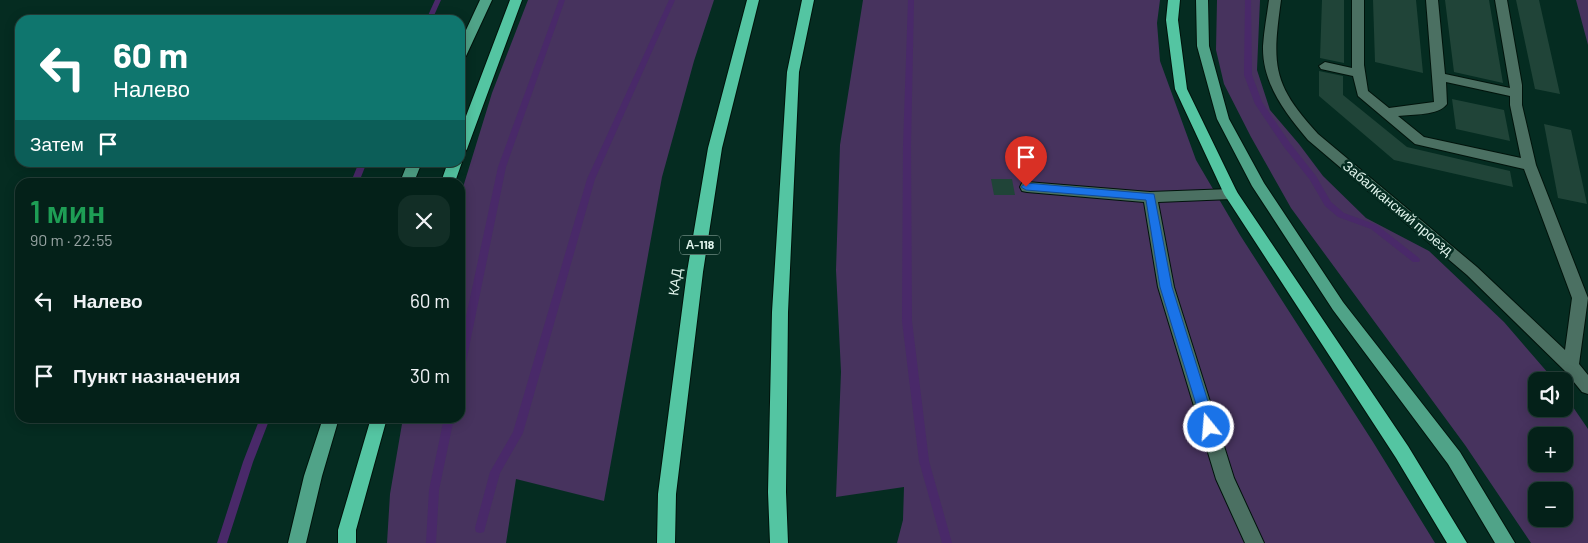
<!DOCTYPE html>
<html lang="ru">
<meta charset="utf-8">
<style>
:root{--surface:#042119;--page:#122e26;--text:#f1f3f6;--muted:#97a3a2;--line:#253e38}
body{margin:0;font-family:Barlow,sans-serif;background:var(--page);color:var(--text);height:100vh;display:flex;flex-direction:column;font-size:19px;white-space:nowrap}
*{box-sizing:border-box;margin:0}
p{font-size:16px;color:var(--muted)}
.icon{flex:none;width:28px;height:28px;fill:none;stroke:currentColor;stroke-width:2;stroke-linecap:round;stroke-linejoin:round}
.map{position:relative;flex:1;overflow:hidden}
.sheet{position:absolute;left:15px;top:178px;width:450px;height:245px;display:flex;flex-direction:column;background:var(--surface);border-radius:15px;box-shadow:0 2px 12px #0003,0 0 0 1px var(--line)}
.sheet>*{flex:none}
.top-card{position:absolute;left:15px;top:15px;width:450px;height:152px;border-radius:15px;box-shadow:0 2px 12px #0003,0 0 0 1px var(--line);background:#0f766e;color:#fff;overflow:hidden}
.buttons{position:absolute;left:1528px;top:372px;display:grid;gap:10px}
.buttons a{display:grid;place-items:center;width:45px;height:45px;border-radius:10px;background:var(--surface);box-shadow:0 2px 12px #0003,0 0 0 1px var(--line);font-size:25px}
.pin{position:absolute;display:grid;place-items:center;width:42px;height:42px;color:#fff;margin:-51px -21px;border-radius:50% 50% 50% 0;rotate:-45deg;box-shadow:0 0 5px #0007}
.pin .icon{rotate:45deg}
.me{position:absolute;width:55px;margin:-28px;rotate:343deg;stroke-linejoin:round;filter:drop-shadow(0 0 4px #0008)}
.turn{display:flex;align-items:center;gap:18px;height:105px;padding:0 15px;font-size:22px}
.turn .icon{width:65px;height:65px;stroke-width:2.5}
.turn b{display:block;font-size:35px;line-height:42px}
.then{display:flex;align-items:center;height:48px;padding:0 15px;background:#0003;gap:10px;font-size:19px}
.round{display:grid;place-items:center;flex:none;width:52px;height:52px;border-radius:15px;background:var(--page)}
.summary{display:flex;align-items:center;justify-content:space-between;height:85px;padding:0 15px}
h1{font-size:30px;font-weight:600;line-height:38px;color:#1e9e55}
ul{padding:0;list-style:none}
li{display:flex;align-items:center;gap:15px;height:75px;padding:0 15px}
li div{flex:1}
li b{display:block;font-size:19px}
li em{font-style:normal}
.map>svg:first-child{display:block}
</style>
<div class="map">
<svg width="1588" height="543" viewBox="0 0 1588 543">
<rect width="100%" height="100%" fill="#052c21"/>
<path fill="#47335e" fill-rule="evenodd" d="M 528,0 L 714,0 L 694,61 L 662,177 L 604,501 L 516,479 L 506,543 L 387,543 L 390,494 L 403,418 L 460,418 L 460,197 L 492,93 Z
M 863,0 L 1160,0 L 1157,23 L 1160,61 L 1196,160 L 1240,235 L 1373,442 L 1435,543 L 897,543 L 903,520 L 904,487 L 836,497 L 841,372 L 836,270 L 840,145 Z
M 1217,0 L 1260,0 L 1257,70 L 1270,110 L 1299,144 L 1323,176 L 1366,218 L 1429,251 L 1504,322 L 1555,381 L 1536,381 L 1536,409 L 1564,409 L 1564,394 L 1586,426 L 1588,429 L 1588,543 L 1531,543 L 1465,445 L 1291,208 L 1251,137 L 1224,84 L 1216,50 ZM 1536,436 L 1564,436 L 1564,464 L 1536,464 ZM 1536,491 L 1564,491 L 1564,519 L 1536,519 Z
M 1576,0 L 1588,0 L 1588,45 Z"/>
<g fill="none" stroke-linecap="round" stroke-linejoin="round">
<path fill="#492969" fill-rule="evenodd" d="M 435,0 L 441,0 L 432,20 L 426,20 Z
M 559,0 L 565,0 L 506,167 L 465,367 L 463,370 L 460,371 L 460,345 L 498,167 Z
M 669,0 L 675,0 L 595,179 L 523,433 L 500,473 L 485,528 L 484,532 L 480,533 L 476,532 L 475,528 L 490,472 L 513,432 L 587,179 Z
M 908,0 L 914,0 L 911,146 L 912,321 L 929,461 L 952,543 L 942,543 L 919,461 L 902,321 L 903,146 Z
M 1245,0 L 1251,0 L 1252,75 L 1262,102 L 1290,143 L 1316,176 L 1331,202 L 1344,213 L 1377,225 L 1419,258 L 1420,260 L 1419,262 L 1413,262 L 1371,229 L 1338,217 L 1325,206 L 1310,180 L 1284,147 L 1255,104 L 1244,75 Z
M 359,162 L 367,162 L 359,182 L 351,182 Z
M 260,418 L 270,418 L 253,462 L 227,543 L 217,543 L 243,462 Z
M 444,418 L 454,418 L 439,490 L 436,543 L 426,543 L 429,490 Z"/>
</g>
<path fill="#204438" d="M 1322,0 L 1344,0 L 1344,63 L 1320,58 Z
M 1373,0 L 1416,0 L 1423,73 L 1375,62 Z
M 1445,0 L 1489,0 L 1503,83 L 1454,72 Z
M 1516,0 L 1539,0 L 1560,94 L 1535,89 Z
M 1319,71 L 1343,76 L 1343,95 L 1407,147 L 1510,171 L 1513,187 L 1394,160 L 1319,96 Z
M 1452,99 L 1504,110 L 1510,141 L 1456,129 Z
M 1544,124 L 1571,130 L 1587,204 L 1558,198 Z
M 991,179 L 1012,179 L 1015,195 L 994,195 Z"/>
<g fill="none" stroke-linecap="round" stroke-linejoin="round">
<defs>
<path id="minor" d="M 1269,0 L 1281,0 C 1272,65 1272,84 1318,134 L 1477,267 L 1565,350 L 1572,298 L 1524,169 L 1415,144 L 1358,96 L 1353,76 L 1321,69 L 1319,66 L 1325,62 L 1352,68 L 1352,0 L 1364,0 L 1364,65 L 1368,91 L 1389,108 L 1434,102 L 1426,0 L 1438,0 L 1445,74 L 1510,88 L 1495,0 L 1507,0 L 1522,85 L 1522,105 L 1536,165 L 1588,298 L 1579,364 L 1588,375 L 1588,394 L 1582,392 L 1565,371 L 1467,275 L 1308,140 C 1285,113 1262,83 1263,46 C 1264,30 1267,15 1269,0 ZM 1446,82 L 1510,96 L 1510,105 L 1521,158 L 1424,137 L 1398,116 C 1413,114 1438,116 1447,104 Z
M 1027,182 L 1150,192 L 1231,189 L 1236,190 L 1238,194 L 1236,198 L 1231,199 L 1158,202 L 1174,287 L 1234,478 L 1264,543 L 1245,543 L 1216,479 L 1158,287 L 1144,202 L 1027,192 L 1022,191 L 1020,187 L 1022,183 Z"/>
<path id="major" d="M 480,0 L 492,0 L 466,56 L 460,60 L 460,43 Z
M 1196,0 L 1208,0 L 1209,46 L 1229,119 L 1264,183 L 1343,302 L 1460,452 L 1515,543 L 1495,543 L 1448,464 L 1333,310 L 1252,186 L 1217,119 L 1197,46 Z
M 408,162 L 422,162 L 414,182 L 400,182 Z
M 323,418 L 339,418 L 322,476 L 306,543 L 288,543 L 304,476 Z"/>
<path id="highway" d="M 510,0 L 522,0 L 467,149 L 465,152 L 460,154 L 460,132 Z
M 747,0 L 759,0 L 722,148 L 703,272 L 676,494 L 675,543 L 657,543 L 658,494 L 687,272 L 708,148 Z
M 802,0 L 814,0 L 799,72 L 788,312 L 786,492 L 788,543 L 770,543 L 768,492 L 772,312 L 787,72 Z
M 1168,0 L 1180,0 L 1178,20 L 1187,89 L 1237,192 L 1408,446 L 1467,543 L 1447,543 L 1396,458 L 1224,194 L 1175,89 L 1166,20 Z
M 460,159 L 462,162 L 455,182 L 441,182 L 448,162 L 460,162 Z
M 371,418 L 387,418 L 356,530 L 356,543 L 338,543 L 338,530 Z"/>
</defs>
<use href="#minor" stroke="#00130b" stroke-width="2"/>
<use href="#major" stroke="#00130b" stroke-width="2"/>
<use href="#highway" stroke="#00130b" stroke-width="2"/>
<use href="#minor" fill="#4b7062" fill-rule="evenodd"/>
<use href="#major" fill="#50a388" fill-rule="evenodd"/>
<use href="#highway" fill="#54c5a2" fill-rule="evenodd"/>
</g>
<path fill="#1a73e8" stroke="#114b97" d="M 1026,183 L 1154,194 L 1172,287 L 1216,427 L 1214,431 L 1209,433 L 1205,431 L 1203,427 L 1160,287 L 1146,200 L 1026,190 L 1021,187 Z"/>
<g text-anchor="middle" stroke-width="5" stroke-linejoin="round" paint-order="stroke">
<rect fill="#052c21" stroke="#9eb7ae" stroke-width="1" x="680" y="235.5" width="40" height="19" rx="4"/>
<g font-size="12" font-weight="bold" fill="#dff3eb">
<text x="700" y="249">А-118</text>
</g>
<g font-size="14" fill="#dff3eb" stroke="#052c21">
<text transform="translate(1398 208) rotate(40)" y="5">Забалканский проезд</text>
<text transform="translate(675 282) rotate(-82)" y="5">КАД</text>
</g>
</g>
</svg>
<div class="buttons">
<a><svg class="icon" aria-label="sound" viewBox="0 0 24 24"><path d="M4 9h4l5-4v14l-5-4H4zM17 9q2 3 0 6"/></svg></a>
<a>+</a>
<a>−</a>
</div>
<div class="pin" style="left:1026px;top:187px;background:#d93025"><svg class="icon" aria-label="arrive" viewBox="0 0 24 24"><path d="M6 21V4h12l-3 4 3 4H6"/></svg></div>
<svg class="me" style="left:1209px;top:427px" viewBox="-20 -20 40 40"><circle r="17" fill="#1a73e8" stroke="#fff" stroke-width="3"/><path d="M0-11L8 9 0 5-8 9z" fill="#fff"/></svg>
<div class="top-card">
<div class="turn"><svg class="icon" aria-label="left" viewBox="0 0 24 24"><path d="M17 20v-9H6M10 6l-5 5 5 5"/></svg><div><b>60 m</b>Налево</div></div>
<div class="then">Затем<svg class="icon" aria-label="arrive" viewBox="0 0 24 24"><path d="M6 21V4h12l-3 4 3 4H6"/></svg></div>
</div>
<section class="sheet">
<div class="summary"><div><h1>1 мин</h1><p>90 m · 22:55</p></div><a class="round"><svg class="icon" aria-label="close" viewBox="0 0 24 24"><path d="M6 6l12 12M18 6L6 18"/></svg></a></div>
<ul>
<li><svg class="icon" aria-label="left" viewBox="0 0 24 24"><path d="M17 20v-9H6M10 6l-5 5 5 5"/></svg><div><b>Налево</b></div><em>60 m</em></li>
<li><svg class="icon" aria-label="arrive" viewBox="0 0 24 24"><path d="M6 21V4h12l-3 4 3 4H6"/></svg><div><b>Пункт назначения</b></div><em>30 m</em></li>
</ul>
</section>
</div>
